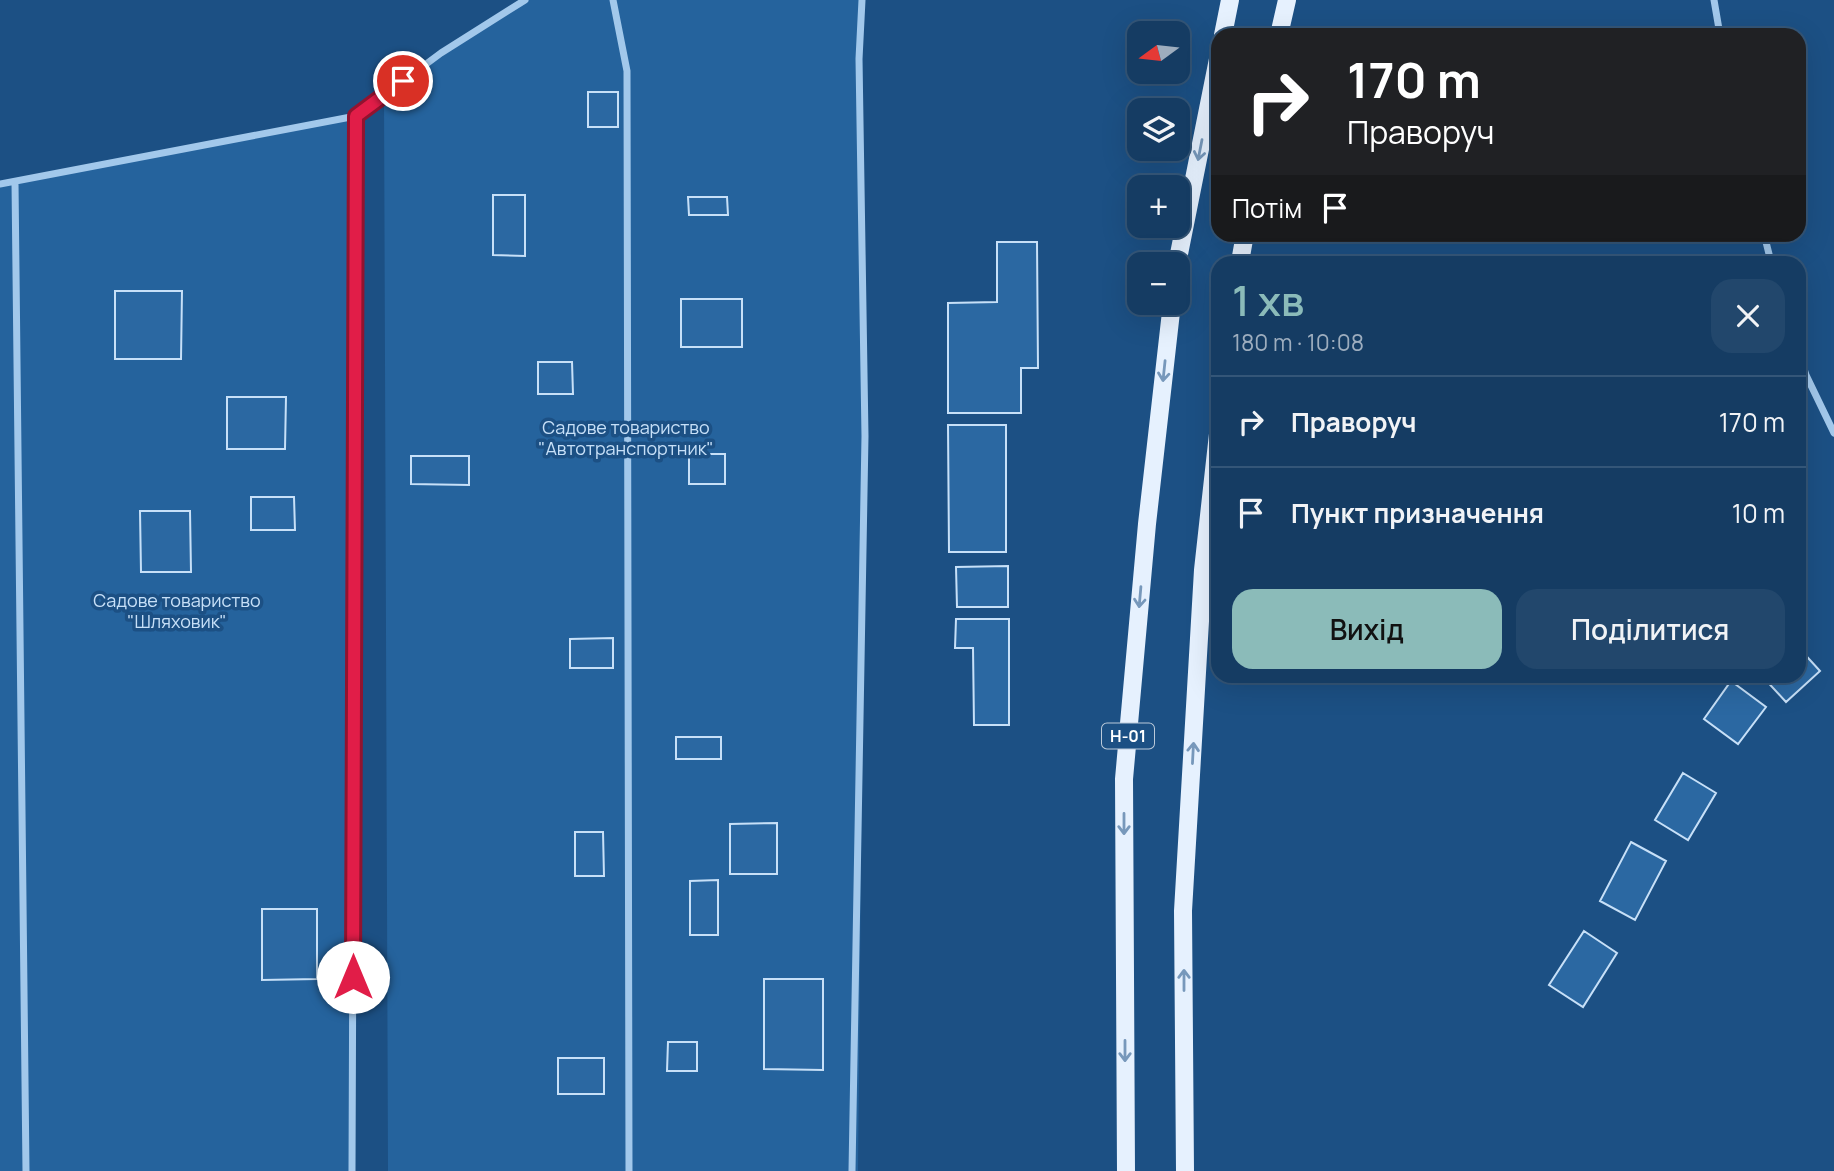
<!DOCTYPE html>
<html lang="uk">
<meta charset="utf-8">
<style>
:root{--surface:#153c63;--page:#22476c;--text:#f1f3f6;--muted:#9dadbe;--line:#345678;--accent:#8bbbb9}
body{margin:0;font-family:Manrope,sans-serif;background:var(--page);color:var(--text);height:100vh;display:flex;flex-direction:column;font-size:26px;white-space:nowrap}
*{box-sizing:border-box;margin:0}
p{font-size:23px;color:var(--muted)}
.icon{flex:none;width:38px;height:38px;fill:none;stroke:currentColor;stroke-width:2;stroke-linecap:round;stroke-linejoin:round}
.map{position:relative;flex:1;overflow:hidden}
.side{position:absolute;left:1211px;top:256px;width:595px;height:427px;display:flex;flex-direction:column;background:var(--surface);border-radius:21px;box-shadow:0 7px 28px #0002,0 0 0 2px var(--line)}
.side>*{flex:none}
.banner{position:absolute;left:1211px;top:28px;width:595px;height:214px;border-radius:21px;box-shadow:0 7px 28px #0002,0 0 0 2px var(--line);background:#202124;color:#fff;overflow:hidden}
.needle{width:46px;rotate:255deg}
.fabs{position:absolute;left:1127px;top:21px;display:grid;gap:14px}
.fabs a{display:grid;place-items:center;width:63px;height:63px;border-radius:14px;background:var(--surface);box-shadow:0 7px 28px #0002,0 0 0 2px var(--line);font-size:35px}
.pin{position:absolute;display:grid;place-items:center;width:60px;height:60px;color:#fff;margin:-30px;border:4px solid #fff;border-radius:50%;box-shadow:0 2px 7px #0007}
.me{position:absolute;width:77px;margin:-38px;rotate:0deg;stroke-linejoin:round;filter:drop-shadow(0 0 5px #0008)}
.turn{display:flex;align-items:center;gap:24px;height:147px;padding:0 21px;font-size:32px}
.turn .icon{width:91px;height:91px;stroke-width:2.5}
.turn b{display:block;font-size:49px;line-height:60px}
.then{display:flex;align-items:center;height:66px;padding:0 21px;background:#0003;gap:14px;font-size:26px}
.round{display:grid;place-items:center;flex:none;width:74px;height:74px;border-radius:21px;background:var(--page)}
.headline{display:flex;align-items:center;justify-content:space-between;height:119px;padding:0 21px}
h1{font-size:42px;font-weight:600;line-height:52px;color:var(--accent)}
.cta{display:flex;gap:14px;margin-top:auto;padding:14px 21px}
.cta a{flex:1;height:80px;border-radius:21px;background:var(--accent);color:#111;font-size:28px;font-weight:600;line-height:80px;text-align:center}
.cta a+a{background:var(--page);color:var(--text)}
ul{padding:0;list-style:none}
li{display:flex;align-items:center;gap:21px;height:91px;padding:0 21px;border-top:2px solid var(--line)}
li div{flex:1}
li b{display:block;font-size:26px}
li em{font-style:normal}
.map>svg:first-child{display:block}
</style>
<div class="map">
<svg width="1834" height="1171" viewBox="0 0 1834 1171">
<rect width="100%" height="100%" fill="#1c5084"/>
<path fill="#25639d" d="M 525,0 L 862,0 L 865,436 L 858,1171 L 388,1171 L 384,96 Z
M 356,116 L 352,1171 L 0,1171 L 0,184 Z"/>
<path fill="#2b68a2" stroke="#c7e0f8" stroke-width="2" d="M 588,92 L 618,92 L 618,127 L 588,127 Z
M 493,195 L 525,195 L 525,256 L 493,255 Z
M 688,197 L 727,197 L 728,215 L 689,215 Z
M 997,242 L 1037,242 L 1038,368 L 1021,368 L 1021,413 L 948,413 L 948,303 L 997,302 Z
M 115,291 L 182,291 L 181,359 L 115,359 Z
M 681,299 L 742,299 L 742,347 L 681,347 Z
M 538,362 L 572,362 L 573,394 L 538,394 Z
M 227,397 L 286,397 L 285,449 L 227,449 Z
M 948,425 L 1006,425 L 1006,552 L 949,552 Z
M 689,454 L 725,454 L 725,484 L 689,484 Z
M 411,456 L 469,456 L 469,485 L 411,484 Z
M 251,497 L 294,497 L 295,530 L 251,530 Z
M 140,511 L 190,511 L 191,572 L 141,572 Z
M 1008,566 L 1008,607 L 957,607 L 956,567 Z
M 956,619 L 1009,619 L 1009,725 L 974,725 L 973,648 L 955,648 Z
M 613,638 L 613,668 L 570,668 L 570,639 Z
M 1799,648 L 1820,671 L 1786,702 L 1762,676 L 1799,676 Z
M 1731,681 L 1766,707 L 1738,744 L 1704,719 Z
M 676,737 L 721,737 L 721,759 L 676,759 Z
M 1683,773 L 1716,793 L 1688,840 L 1655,820 Z
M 777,823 L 777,874 L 730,874 L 730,824 Z
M 575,832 L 603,832 L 604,876 L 575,876 Z
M 1631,842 L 1666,861 L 1635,920 L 1600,901 Z
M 718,880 L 718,935 L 690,935 L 690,881 Z
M 262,909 L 317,909 L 317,979 L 262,980 Z
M 1584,931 L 1617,953 L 1583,1007 L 1549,985 Z
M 764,979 L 823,979 L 823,1070 L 764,1069 Z
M 668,1042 L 697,1042 L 697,1071 L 667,1071 Z
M 558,1058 L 604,1058 L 604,1094 L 558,1094 Z"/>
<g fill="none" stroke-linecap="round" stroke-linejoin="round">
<path stroke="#a2c8eb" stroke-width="7" d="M 613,0 L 627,71 L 629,1171
M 1714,0 L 1720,35
M 15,182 L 26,1171
M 0,184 L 356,116 L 441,53 L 525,0
M 1764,234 L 1771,262
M 1799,353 L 1806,375 L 1834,433
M 352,1171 L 356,116
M 852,1171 L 865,436 L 859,59 L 862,0"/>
<path stroke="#e6f1fe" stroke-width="18" d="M 1223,35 L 1230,0
M 1279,35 L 1287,0
M 1240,262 L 1245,234
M 1177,264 L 1218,59
M 1126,1171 L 1124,779 L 1147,524 L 1172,303
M 1185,1171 L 1183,911 L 1203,570 L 1218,434"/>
</g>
<defs><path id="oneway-shaft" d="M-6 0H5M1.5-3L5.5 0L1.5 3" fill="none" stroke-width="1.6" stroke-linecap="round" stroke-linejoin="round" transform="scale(1.75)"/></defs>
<g stroke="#7798bb">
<use href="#oneway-shaft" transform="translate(1200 150) rotate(101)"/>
<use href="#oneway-shaft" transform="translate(1164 371) rotate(96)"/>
<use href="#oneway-shaft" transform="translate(1140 597) rotate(95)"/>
<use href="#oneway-shaft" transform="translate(1193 753) rotate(-87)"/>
<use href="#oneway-shaft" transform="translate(1124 824) rotate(90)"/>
<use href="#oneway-shaft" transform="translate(1184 980) rotate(-90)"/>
<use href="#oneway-shaft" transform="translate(1125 1051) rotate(90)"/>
</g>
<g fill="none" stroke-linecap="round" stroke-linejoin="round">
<defs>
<path id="route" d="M 353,977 L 356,116 L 403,81"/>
</defs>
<use href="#route" stroke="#92132f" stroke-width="18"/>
<use href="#route" stroke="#e11d48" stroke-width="12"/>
</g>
<g text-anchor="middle" stroke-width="7" stroke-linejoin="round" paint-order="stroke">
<rect fill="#1c5084" stroke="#bbcada" stroke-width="2" x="1102" y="723.5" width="52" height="25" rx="5"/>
<g font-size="16" font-weight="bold" fill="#fff">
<text x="1128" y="742">Н-01</text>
</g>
<g font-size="18" fill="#c7e0f8" stroke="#1c5084">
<text x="626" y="434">Садове товариство<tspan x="626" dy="21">"Автотранспортник"</tspan></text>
<text x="177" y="607">Садове товариство<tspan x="177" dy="21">"Шляховик"</tspan></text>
</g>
</g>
</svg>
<div class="fabs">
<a><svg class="needle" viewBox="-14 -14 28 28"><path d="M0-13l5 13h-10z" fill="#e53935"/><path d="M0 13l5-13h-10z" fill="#9dadbe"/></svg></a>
<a><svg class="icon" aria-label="layers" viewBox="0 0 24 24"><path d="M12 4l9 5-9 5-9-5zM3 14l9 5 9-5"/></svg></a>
<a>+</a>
<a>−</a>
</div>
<div class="pin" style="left:403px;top:81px;background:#d93025"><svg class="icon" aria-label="arrive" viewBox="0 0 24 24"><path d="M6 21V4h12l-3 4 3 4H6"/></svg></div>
<svg class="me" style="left:353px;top:977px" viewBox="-20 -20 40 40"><circle r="19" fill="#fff"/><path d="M0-13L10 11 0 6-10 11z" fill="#e11d48"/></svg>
<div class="banner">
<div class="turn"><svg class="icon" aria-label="right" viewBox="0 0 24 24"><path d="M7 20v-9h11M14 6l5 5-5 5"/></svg><div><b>170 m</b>Праворуч</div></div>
<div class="then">Потім<svg class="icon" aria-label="arrive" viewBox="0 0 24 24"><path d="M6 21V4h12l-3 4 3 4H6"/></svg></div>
</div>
<section class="side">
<div class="headline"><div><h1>1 хв</h1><p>180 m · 10:08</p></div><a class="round"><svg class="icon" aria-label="close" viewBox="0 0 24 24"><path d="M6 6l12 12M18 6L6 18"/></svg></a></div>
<ul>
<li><svg class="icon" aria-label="right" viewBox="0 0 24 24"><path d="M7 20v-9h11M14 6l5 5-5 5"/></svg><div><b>Праворуч</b></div><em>170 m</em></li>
<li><svg class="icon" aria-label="arrive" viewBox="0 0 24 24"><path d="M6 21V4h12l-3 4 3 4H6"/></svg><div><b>Пункт призначення</b></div><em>10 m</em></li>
</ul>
<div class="cta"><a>Вихід</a><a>Поділитися</a></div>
</section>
</div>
